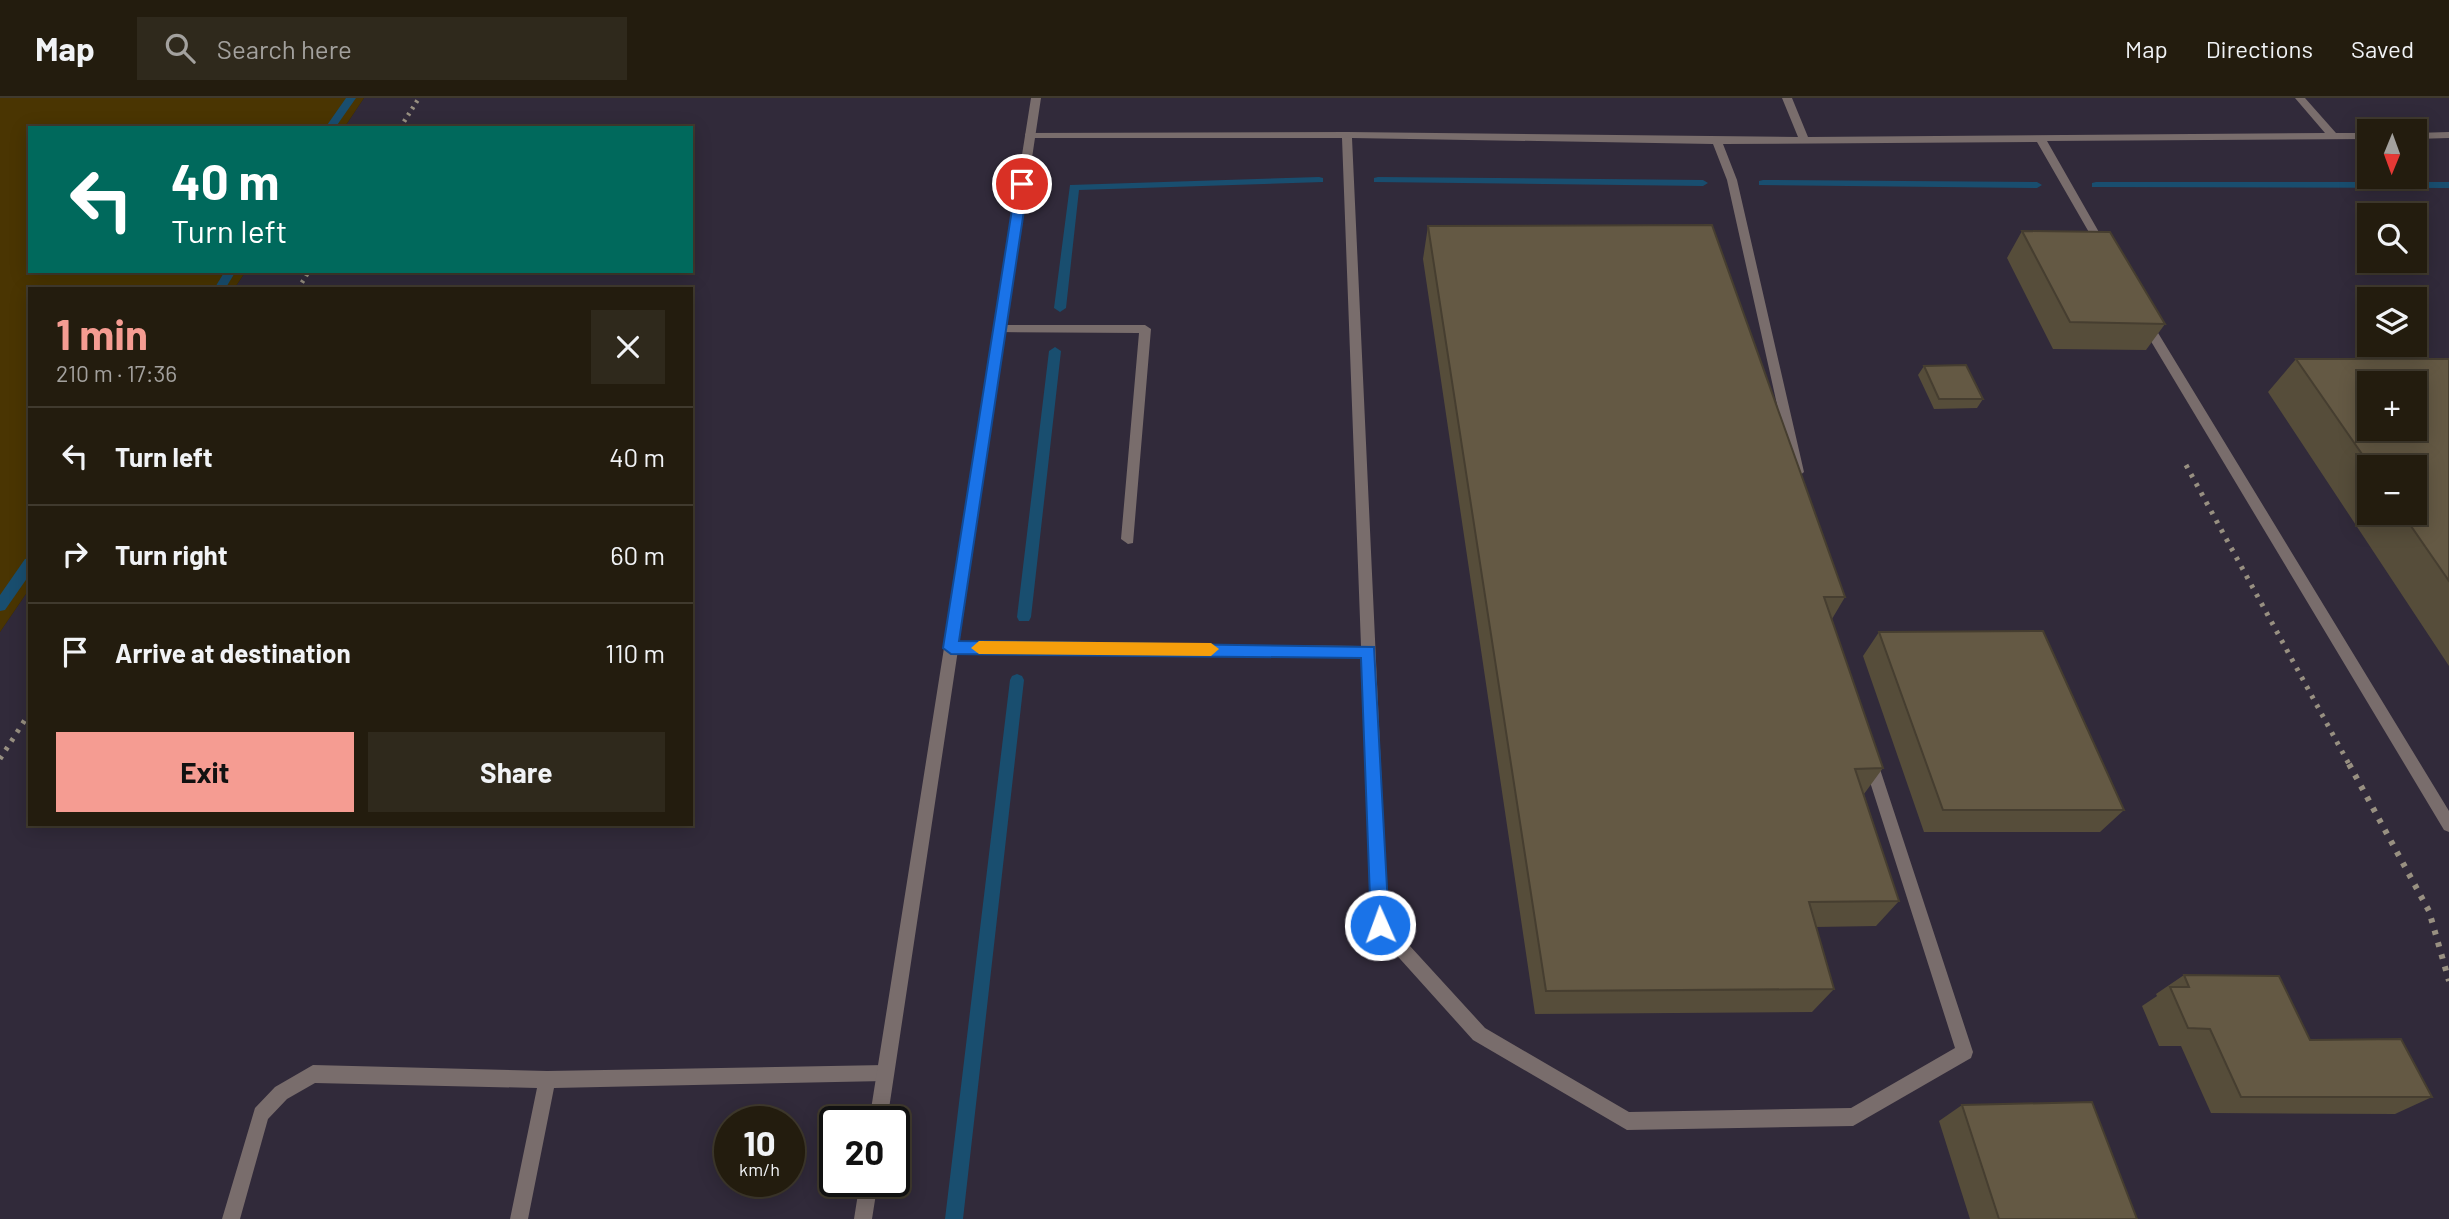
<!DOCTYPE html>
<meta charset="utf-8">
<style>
:root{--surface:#231c0e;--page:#2f291c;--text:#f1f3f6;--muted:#a3a19e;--line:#403a2e;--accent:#f59c92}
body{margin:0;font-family:Barlow,sans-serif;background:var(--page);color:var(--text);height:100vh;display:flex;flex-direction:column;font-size:26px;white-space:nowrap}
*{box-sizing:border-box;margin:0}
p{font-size:23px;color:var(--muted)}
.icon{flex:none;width:38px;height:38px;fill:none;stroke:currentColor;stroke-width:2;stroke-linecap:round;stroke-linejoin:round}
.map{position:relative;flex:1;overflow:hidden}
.panel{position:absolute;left:28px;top:189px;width:665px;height:539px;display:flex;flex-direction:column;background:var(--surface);border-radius:0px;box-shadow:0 4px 18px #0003,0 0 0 2px var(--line)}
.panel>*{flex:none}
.top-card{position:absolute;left:28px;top:28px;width:665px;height:147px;border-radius:0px;box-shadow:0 4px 18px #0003,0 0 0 2px var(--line);background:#00695c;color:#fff;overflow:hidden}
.needle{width:46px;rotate:181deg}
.tools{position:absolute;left:2357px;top:21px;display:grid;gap:14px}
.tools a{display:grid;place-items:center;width:70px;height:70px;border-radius:0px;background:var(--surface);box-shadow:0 4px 18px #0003,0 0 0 2px var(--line);font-size:35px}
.speed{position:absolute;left:714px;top:1008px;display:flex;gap:14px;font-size:35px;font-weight:700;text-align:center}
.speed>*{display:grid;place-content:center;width:91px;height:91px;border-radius:50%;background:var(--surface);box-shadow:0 4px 18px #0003,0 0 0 2px var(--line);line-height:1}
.speed small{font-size:18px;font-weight:400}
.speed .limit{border:4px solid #111;border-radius:10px;background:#fff;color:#111}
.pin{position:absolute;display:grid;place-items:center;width:60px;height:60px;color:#fff;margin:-30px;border:4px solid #fff;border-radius:50%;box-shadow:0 2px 7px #0007}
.me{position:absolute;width:77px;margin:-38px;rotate:358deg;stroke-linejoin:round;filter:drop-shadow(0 0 5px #0008)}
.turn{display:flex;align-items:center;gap:24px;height:147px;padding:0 28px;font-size:32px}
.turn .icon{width:91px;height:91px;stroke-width:2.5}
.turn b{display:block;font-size:49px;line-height:60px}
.round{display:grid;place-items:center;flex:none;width:74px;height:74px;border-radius:0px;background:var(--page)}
.summary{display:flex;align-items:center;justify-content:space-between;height:119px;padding:0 28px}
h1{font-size:42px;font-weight:700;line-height:52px;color:var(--accent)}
.primary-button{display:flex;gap:14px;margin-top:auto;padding:14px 28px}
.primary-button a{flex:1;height:80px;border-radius:0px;background:var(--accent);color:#111;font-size:28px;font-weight:700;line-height:80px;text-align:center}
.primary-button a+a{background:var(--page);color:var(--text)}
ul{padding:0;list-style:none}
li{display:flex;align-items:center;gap:21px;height:98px;padding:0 28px;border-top:2px solid var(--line)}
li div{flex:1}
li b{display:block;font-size:26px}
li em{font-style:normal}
header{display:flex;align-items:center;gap:42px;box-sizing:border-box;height:98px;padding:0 35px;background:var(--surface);border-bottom:2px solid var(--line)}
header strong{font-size:33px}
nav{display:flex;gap:38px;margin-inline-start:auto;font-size:24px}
.search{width:490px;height:63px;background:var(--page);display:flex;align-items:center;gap:18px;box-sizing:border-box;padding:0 24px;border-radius:0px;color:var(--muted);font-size:26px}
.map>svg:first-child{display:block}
</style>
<header>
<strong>Map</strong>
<div class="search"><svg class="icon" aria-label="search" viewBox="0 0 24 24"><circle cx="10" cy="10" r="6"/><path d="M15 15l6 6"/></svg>Search here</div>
<nav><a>Map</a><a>Directions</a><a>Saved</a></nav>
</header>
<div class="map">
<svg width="2449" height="1121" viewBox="0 0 2449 1121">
<rect width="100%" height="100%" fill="#2f2512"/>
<path fill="#312a3a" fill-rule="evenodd" d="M 364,0 L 2449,0 L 2449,1121 L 0,1121 L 0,534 L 30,490 L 30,726 L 691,726 L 691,191 L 234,191 L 246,173 L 691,173 L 691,30 L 344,30 ZM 2370,33 L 2415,33 L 2415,79 L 2370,79 ZM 2370,117 L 2415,117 L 2415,163 L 2370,163 ZM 2370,201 L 2415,201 L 2415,247 L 2370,247 ZM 2370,285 L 2415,285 L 2415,331 L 2370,331 ZM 2370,369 L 2415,369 L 2415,415 L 2370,415 ZM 730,1024 L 789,1024 L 789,1083 L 730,1083 ZM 835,1024 L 894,1024 L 894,1083 L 835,1083 Z"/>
<path fill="#4a3502" d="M 0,0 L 364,0 L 344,30 L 30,30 L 30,173 L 246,173 L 234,191 L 30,191 L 30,490 L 0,534 Z"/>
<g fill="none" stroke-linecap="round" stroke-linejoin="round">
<path fill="#194e6f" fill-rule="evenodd" d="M 346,0 L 356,0 L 335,30 L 325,30 Z
M 1319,79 L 1323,80 L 1323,84 L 1079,92 L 1066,210 L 1060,214 L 1054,210 L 1070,87 Z
M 1378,79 L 1703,82 L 1708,85 L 1703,88 L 1374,84 L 1374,80 Z
M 1763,82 L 2037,84 L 2042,87 L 2037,90 L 1759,87 L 1759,83 Z
M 2096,84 L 2449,84 L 2449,90 L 2092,89 L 2092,85 Z
M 225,173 L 236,173 L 225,191 L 214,191 Z
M 1055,249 L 1061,253 L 1031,519 L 1029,523 L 1019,523 L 1017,519 L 1049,253 Z
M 30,460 L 30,476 L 5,512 L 0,513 L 0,497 L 25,461 Z
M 1017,576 L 1022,578 L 1024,582 L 963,1121 L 945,1121 L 1010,582 L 1012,578 Z"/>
<path fill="#796d6c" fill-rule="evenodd" d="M 1782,0 L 1792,0 L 1808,39 L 2325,35 L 2295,0 L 2305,0 L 2336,35 L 2370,35 L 2370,41 L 2047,43 L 2108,150 L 2103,153 L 2098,150 L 2037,44 L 1723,46 L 1737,82 L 1804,374 L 1798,379 L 1792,374 L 1727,82 L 1713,46 L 1352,40 L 1388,824 L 1485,930 L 1629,1014 L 1851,1010 L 1955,950 L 1863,662 L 1865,658 L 1870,656 L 1875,658 L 1877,662 L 1973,954 L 1971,960 L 1853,1028 L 1627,1032 L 1473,942 L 1374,832 L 1372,827 L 1362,560 L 951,556 L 946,554 L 944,550 L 946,546 L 951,544 L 1361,548 L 1342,40 L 1030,40 L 1025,37 L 1026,35 L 1347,34 L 1798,39 Z
M 2449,34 L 2449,40 L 2415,41 L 2415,35 Z
M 2146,221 L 2152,225 L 2449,713 L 2449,734 L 2444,732 L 2140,225 Z
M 1000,227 L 1145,227 L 1151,231 L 1133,445 L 1128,446 L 1121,441 L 1139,235 L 996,234 L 994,231 Z
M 313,967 L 547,973 L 885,967 L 891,969 L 894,975 L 891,981 L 885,983 L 554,990 L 528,1121 L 510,1121 L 537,990 L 315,985 L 287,1001 L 268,1021 L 240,1121 L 222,1121 L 255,1010 L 275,989 Z"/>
<path fill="#796d6c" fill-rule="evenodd" d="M 1031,0 L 1041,0 L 887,1024 L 869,1024 Z
M 860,1083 L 878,1083 L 872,1121 L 854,1121 Z"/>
<path stroke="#989081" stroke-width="4.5" stroke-dasharray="2.5 5" stroke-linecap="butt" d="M 400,30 L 419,0
M 298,191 L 309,173"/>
<path stroke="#989081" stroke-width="5" stroke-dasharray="3.5 7" stroke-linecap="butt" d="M 2186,367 L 2350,668
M 0,661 L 30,614"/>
<path stroke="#989081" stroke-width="6" stroke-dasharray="4.5 8" stroke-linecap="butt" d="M 2349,666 L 2429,813 L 2449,883"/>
</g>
<path fill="#564d3a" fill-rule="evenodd" d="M 1428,128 L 1845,499 L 1832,521 L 1883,670 L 1864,696 L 1899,803 L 1876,828 L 1816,829 L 1834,891 L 1812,914 L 1535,916 L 1423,161 Z
M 2022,133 L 2165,226 L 2146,252 L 2053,251 L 2007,160 Z
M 2296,261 L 2449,261 L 2449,568 L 2268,294 ZM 2370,369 L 2415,369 L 2415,415 L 2370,415 Z
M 1924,268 L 1983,301 L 1977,310 L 1934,311 L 1918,277 Z
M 1879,534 L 2124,712 L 2100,734 L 1924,734 L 1863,558 Z
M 2184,877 L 2310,942 L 2432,999 L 2395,1016 L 2211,1015 L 2181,948 L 2159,948 L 2142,908 L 2157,898 L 2156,896 Z
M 1962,1007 L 2137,1121 L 1970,1121 L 1939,1023 Z"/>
<path fill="#645944" stroke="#463e30" stroke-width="2" fill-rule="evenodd" d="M 1712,127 L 1845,499 L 1824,499 L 1883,670 L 1855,671 L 1899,803 L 1809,804 L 1834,891 L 1546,893 L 1428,128 Z
M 2022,133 L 2110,134 L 2165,226 L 2070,224 Z
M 2296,261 L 2449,261 L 2449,483 L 2402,415 L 2415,415 L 2415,369 L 2371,369 ZM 2370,285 L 2415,285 L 2415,331 L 2370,331 Z
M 1966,267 L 1983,301 L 1939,301 L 1924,268 Z
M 2043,533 L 2124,712 L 1943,712 L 1879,534 Z
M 2184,877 L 2279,878 L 2310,942 L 2401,941 L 2432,999 L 2241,999 L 2210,931 L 2188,930 L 2170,889 L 2189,889 Z
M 2092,1004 L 2137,1121 L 1999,1121 L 1962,1007 Z"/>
<path fill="#1a73e8" stroke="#114b97" stroke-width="2" d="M 1022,82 L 1028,86 L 959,543 L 1374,549 L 1389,827 L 1386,833 L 1380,836 L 1373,833 L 1371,827 L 1361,560 L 951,556 L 943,550 L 1016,86 Z"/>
<path fill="#f59e0b" d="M 979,543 L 1211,545 L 1219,551 L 1211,558 L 979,556 L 971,550 Z"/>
</svg>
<div class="tools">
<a><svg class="needle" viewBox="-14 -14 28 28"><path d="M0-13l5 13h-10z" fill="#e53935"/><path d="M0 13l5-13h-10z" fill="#a3a19e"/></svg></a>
<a><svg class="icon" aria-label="search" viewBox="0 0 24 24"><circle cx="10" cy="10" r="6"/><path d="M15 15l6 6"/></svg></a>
<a><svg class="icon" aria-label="layers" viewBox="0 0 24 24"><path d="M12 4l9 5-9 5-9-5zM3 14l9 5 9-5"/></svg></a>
<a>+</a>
<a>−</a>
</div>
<div class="speed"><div>10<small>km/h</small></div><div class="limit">20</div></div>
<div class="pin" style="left:1022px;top:86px;background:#d93025"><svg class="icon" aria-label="arrive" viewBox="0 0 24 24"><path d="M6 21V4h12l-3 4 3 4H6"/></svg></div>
<svg class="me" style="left:1380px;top:827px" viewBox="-20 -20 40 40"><circle r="17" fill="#1a73e8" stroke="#fff" stroke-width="3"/><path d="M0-11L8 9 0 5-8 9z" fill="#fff"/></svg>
<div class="top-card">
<div class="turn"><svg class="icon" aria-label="left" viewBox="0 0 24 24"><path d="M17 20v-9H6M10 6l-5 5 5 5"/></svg><div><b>40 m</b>Turn left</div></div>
</div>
<section class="panel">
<div class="summary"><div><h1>1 min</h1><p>210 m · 17:36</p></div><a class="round"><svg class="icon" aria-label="close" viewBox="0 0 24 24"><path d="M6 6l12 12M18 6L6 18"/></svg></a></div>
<ul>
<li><svg class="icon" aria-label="left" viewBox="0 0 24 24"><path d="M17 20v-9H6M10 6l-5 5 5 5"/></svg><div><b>Turn left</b></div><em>40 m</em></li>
<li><svg class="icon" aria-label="right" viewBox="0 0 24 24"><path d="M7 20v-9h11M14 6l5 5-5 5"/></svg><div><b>Turn right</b></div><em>60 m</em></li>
<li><svg class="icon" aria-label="arrive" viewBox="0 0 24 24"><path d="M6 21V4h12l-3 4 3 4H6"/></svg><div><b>Arrive at destination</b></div><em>110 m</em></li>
</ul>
<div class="primary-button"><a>Exit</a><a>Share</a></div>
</section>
</div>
